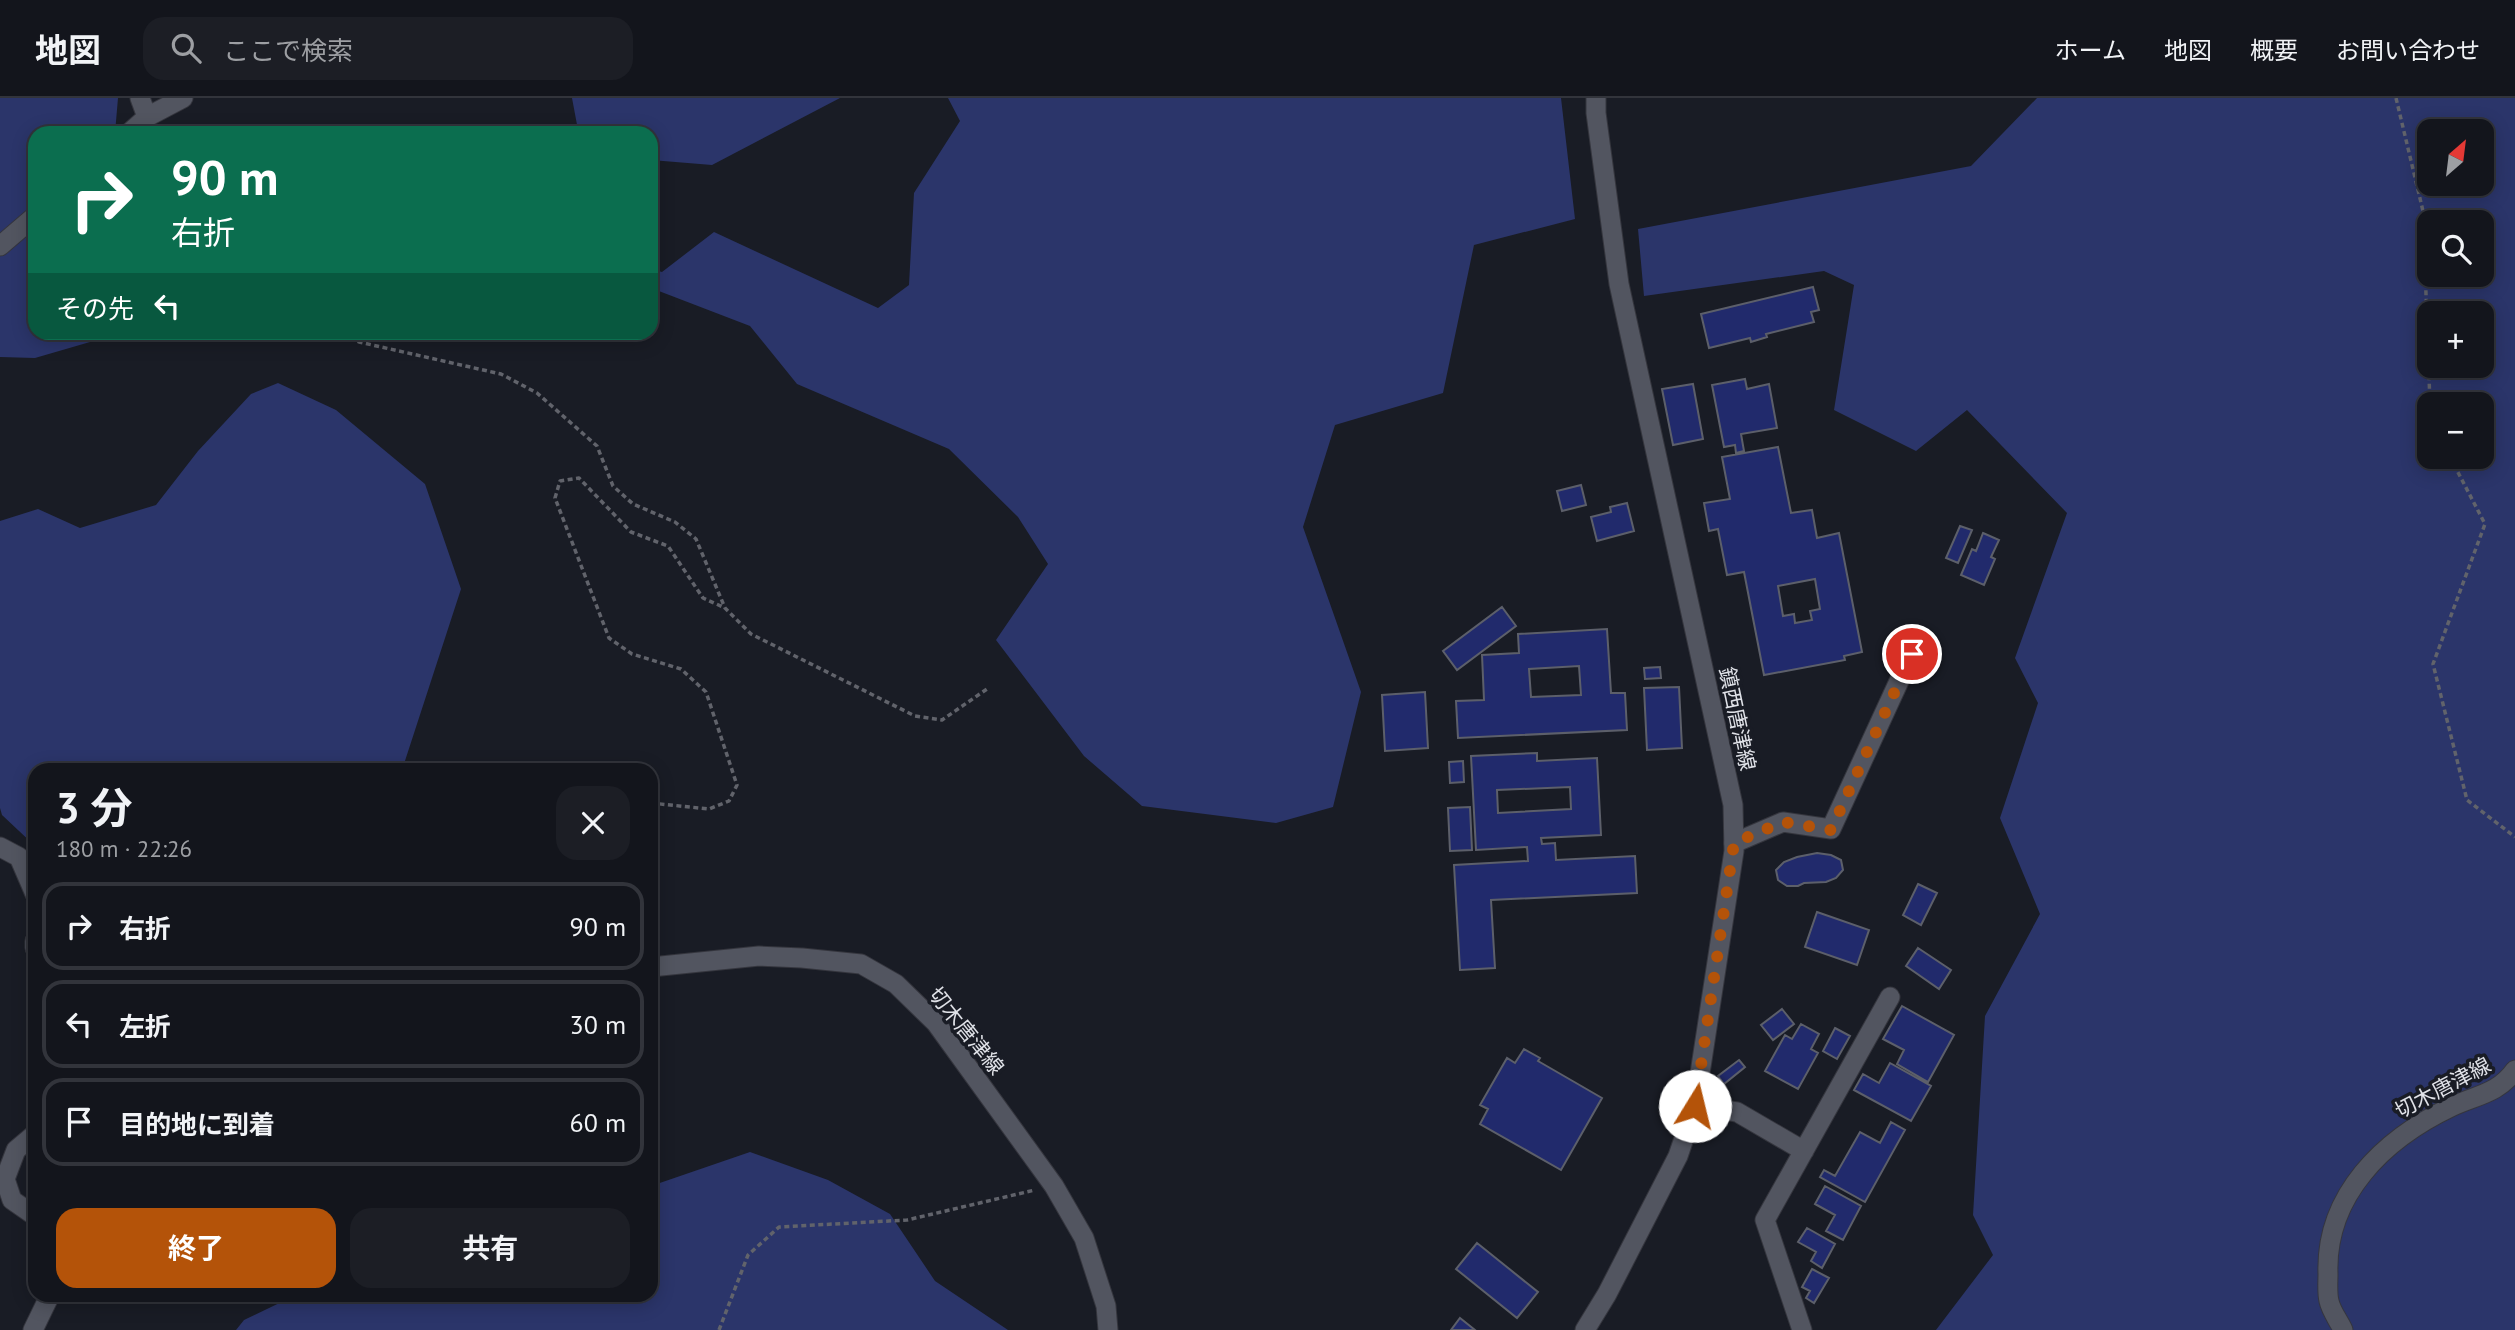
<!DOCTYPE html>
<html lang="ja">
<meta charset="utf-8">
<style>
:root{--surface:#13151c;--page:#1c1e25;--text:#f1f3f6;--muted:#9d9fa3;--line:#32343b;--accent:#b45309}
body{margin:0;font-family:"PT Sans","Noto Sans JP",sans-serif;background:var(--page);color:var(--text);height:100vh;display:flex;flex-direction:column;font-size:26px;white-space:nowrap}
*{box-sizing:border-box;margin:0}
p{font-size:23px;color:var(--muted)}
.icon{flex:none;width:38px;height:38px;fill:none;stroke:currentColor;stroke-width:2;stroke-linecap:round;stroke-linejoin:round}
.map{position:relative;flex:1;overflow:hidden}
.panel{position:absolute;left:28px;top:665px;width:630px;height:539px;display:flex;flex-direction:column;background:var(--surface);border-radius:21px;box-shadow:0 4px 18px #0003,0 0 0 2px var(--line)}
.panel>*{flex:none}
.top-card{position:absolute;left:28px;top:28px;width:630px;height:214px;border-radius:21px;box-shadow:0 4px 18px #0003,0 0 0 2px var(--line);background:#0b6e4f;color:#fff;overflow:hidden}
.needle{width:46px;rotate:28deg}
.tools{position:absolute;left:2417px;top:21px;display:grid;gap:14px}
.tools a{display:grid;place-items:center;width:77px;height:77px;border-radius:14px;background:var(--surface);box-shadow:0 4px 18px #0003,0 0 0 2px var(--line);font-size:35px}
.pin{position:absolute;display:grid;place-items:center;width:60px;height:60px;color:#fff;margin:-30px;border:4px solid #fff;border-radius:50%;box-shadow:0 2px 7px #0007}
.me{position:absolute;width:77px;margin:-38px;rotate:9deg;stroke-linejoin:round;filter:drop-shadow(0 0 5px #0008)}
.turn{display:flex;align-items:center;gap:24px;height:147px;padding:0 28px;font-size:32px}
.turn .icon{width:91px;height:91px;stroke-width:2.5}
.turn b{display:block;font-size:49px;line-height:60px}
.then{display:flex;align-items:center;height:66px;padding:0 28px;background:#0003;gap:14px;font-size:26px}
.round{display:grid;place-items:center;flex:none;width:74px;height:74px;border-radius:21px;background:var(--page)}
.headline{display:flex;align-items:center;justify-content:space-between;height:119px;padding:0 28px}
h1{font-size:42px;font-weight:700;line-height:52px}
.button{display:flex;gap:14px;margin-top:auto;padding:14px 28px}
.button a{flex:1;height:80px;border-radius:21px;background:var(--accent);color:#fff;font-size:28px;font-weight:700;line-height:80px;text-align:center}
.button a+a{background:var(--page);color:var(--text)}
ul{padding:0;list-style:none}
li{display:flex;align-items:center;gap:21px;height:88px;margin:0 14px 10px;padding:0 14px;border:4px solid var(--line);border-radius:21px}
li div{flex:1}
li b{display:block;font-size:26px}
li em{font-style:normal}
header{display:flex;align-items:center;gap:42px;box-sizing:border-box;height:98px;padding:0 35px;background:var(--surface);border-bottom:2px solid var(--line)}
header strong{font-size:33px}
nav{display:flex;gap:38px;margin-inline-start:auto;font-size:24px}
.search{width:490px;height:63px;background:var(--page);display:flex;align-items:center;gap:18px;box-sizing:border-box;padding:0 24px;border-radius:21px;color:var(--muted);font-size:26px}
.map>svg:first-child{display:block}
</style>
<header>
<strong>地図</strong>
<div class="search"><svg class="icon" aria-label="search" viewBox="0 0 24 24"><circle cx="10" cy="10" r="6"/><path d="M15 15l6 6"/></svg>ここで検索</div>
<nav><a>ホーム</a><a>地図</a><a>概要</a><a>お問い合わせ</a></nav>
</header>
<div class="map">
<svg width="2515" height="1232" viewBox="0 0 2515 1232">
<rect width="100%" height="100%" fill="#191c25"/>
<path fill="#2b356a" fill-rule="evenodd" d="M 0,0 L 118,0 L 115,35 L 35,35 L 35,234 L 121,235 L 35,260 L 0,259 Z
M 572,0 L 840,0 L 712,67 L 651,62 L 651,35 L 585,35 L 578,32 Z
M 948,0 L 1561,0 L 1575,121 L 1474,147 L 1443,295 L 1335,327 L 1303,429 L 1361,594 L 1333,709 L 1276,725 L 1142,708 L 1084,658 L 996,542 L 1048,466 L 1018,419 L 949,351 L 797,286 L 750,228 L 651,190 L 651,171 L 662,174 L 714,134 L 878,210 L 909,187 L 914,95 L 960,23 Z
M 2037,0 L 2515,0 L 2515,1232 L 1936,1232 L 1993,1157 L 1973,1117 L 1985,918 L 2040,816 L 2000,720 L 2038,605 L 2015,560 L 2067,415 L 1967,312 L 1916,353 L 1834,312 L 1854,187 L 1824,173 L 1644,198 L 1638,131 L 1971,68 ZM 2429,33 L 2482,33 L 2482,86 L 2429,86 ZM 2429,124 L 2482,124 L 2482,177 L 2429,177 ZM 2429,215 L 2482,215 L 2482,268 L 2429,268 ZM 2429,306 L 2482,306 L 2482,359 L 2429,359 Z
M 278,285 L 336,312 L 425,386 L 461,491 L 402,672 L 35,672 L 35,748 L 2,717 L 0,710 L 0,423 L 38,411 L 80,430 L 156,407 L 198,353 L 251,296 Z
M 750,1054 L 828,1082 L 890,1116 L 935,1183 L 1008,1232 L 236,1232 L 244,1222 L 296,1197 L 651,1197 L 651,1088 Z"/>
<path fill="#212a6c" stroke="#5c5f6a" stroke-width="2" fill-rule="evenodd" d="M 1813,189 L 1819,212 L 1811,214 L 1814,224 L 1766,236 L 1767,239 L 1751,244 L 1750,240 L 1709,250 L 1701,216 Z
M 1745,281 L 1747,291 L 1769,286 L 1777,330 L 1741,336 L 1744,353 L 1736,355 L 1735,347 L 1724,349 L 1712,287 Z
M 1693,286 L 1703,341 L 1673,347 L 1662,291 Z
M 1778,349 L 1791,415 L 1812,412 L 1817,440 L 1839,435 L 1862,554 L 1844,558 L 1845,562 L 1764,577 L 1744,474 L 1727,477 L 1718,431 L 1709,433 L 1704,405 L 1730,401 L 1722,359 ZM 1815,481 L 1820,511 L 1810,513 L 1812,522 L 1795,525 L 1794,516 L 1783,518 L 1778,488 Z
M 1581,387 L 1586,407 L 1562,413 L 1557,393 Z
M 1627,405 L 1634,433 L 1597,443 L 1591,419 L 1611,414 L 1610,409 Z
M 1960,428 L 1972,432 L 1958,465 L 1946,460 Z
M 1983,435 L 1999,442 L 1991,459 L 1995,461 L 1984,487 L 1961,477 L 1972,451 L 1976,453 Z
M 1502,509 L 1516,528 L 1457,572 L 1443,553 Z
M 1607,531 L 1611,595 L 1625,595 L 1627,632 L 1458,640 L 1456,603 L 1484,602 L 1482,557 L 1519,555 L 1518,536 ZM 1579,568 L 1581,597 L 1531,599 L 1529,571 Z
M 1660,569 L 1661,580 L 1645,581 L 1644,570 Z
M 1679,589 L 1682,650 L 1647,652 L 1644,590 Z
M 1425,594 L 1428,650 L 1385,653 L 1382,597 Z
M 1537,655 L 1537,663 L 1597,660 L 1601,737 L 1541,740 L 1542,746 L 1555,745 L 1556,762 L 1635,758 L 1637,795 L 1491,802 L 1495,870 L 1460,872 L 1454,767 L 1528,763 L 1527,749 L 1476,752 L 1471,658 ZM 1570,689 L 1571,711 L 1498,715 L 1497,692 Z
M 1463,663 L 1464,684 L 1450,685 L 1449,664 Z
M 1470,709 L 1472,752 L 1450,753 L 1448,710 Z
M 1817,755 L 1831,757 L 1841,762 L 1843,772 L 1836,780 L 1826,784 L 1804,785 L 1798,788 L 1787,788 L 1778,782 L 1776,772 L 1784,764 L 1797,759 Z
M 1918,786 L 1937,795 L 1921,827 L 1903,817 Z
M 1817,814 L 1869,832 L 1857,867 L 1805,849 Z
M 1918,850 L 1951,872 L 1939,891 L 1906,868 Z
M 1902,908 L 1954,937 L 1928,984 L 1897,966 L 1904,952 L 1883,941 Z
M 1782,911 L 1794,926 L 1773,942 L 1761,927 Z
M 1801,926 L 1819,936 L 1811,951 L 1818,955 L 1798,991 L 1765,973 L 1785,937 L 1792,941 Z
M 1835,930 L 1850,938 L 1837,961 L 1823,953 Z
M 1524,951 L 1540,960 L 1538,963 L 1602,1000 L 1561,1072 L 1480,1026 L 1488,1011 L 1480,1007 L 1507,960 L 1515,965 Z
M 1739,962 L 1745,969 L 1724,986 L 1718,978 Z
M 1890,965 L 1931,988 L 1911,1023 L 1854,992 L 1863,976 L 1879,985 Z
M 1891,1024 L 1905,1032 L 1865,1104 L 1820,1079 L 1824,1072 L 1835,1078 L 1860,1034 L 1880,1045 Z
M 1825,1088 L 1861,1108 L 1843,1142 L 1826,1133 L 1835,1117 L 1815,1106 Z
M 1807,1130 L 1835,1146 L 1822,1170 L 1811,1163 L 1816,1154 L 1798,1144 Z
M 1477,1145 L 1538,1194 L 1517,1220 L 1456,1171 Z
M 1812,1171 L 1829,1180 L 1814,1205 L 1806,1200 L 1810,1193 L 1802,1189 Z
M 1460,1220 L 1475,1232 L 1451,1232 Z"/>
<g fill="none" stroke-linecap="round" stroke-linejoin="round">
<defs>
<path id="minor" d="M 147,19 L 183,0
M 129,35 L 147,19 L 140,0
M 0,148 L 35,118
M 1734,745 L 1783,724 L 1831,731 L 1911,557
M 0,749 L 19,759 L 35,796
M 35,843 L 35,850
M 1695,1008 L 1737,1014 L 1804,1053
M 35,1036 L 16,1052 L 5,1081 L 12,1102 L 35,1118
M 1802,1232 L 1765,1122 L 1890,899"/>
<path id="secondary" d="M 651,869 L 759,858 L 802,860 L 861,866 L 896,886 L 936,925 L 1054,1088 L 1084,1140 L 1106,1208 L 1108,1232
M 33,1232 L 50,1197
M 1585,1232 L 1607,1196 L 1678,1058 L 1695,1008 L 1734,753 L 1733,707 L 1619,186 L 1596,15 L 1596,0
M 2343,1232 C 2339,1223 2331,1213 2329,1203 C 2327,1195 2328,1184 2328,1176 C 2325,1097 2384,1041 2451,1009 C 2476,997 2498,996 2515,972"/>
</defs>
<use href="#minor" stroke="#35363e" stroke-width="21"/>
<use href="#secondary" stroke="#35363e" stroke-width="21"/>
<path stroke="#61636b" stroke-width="3.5" stroke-dasharray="5 3.5" stroke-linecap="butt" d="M 2396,0 L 2423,113 L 2430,306
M 334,234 L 359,244 L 501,276 L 537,295 L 597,348 L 613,388 L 633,406 L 675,424 L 696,441 L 725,510 L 751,536 L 915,618 L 942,622 L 987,591
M 2450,359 L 2485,426 L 2433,566 L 2467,702 L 2515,739
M 651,705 L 709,711 L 729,703 L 737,687 L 706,594 L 681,571 L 632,556 L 609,540 L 555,400 L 560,383 L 579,380 L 631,434 L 668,448 L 703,500 L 723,509
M 719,1232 L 748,1157 L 779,1129 L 907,1122 L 1035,1092"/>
<use href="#minor" stroke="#525560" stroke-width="19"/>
<use href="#secondary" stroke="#525560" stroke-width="19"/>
</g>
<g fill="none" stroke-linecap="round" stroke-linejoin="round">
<path stroke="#b45309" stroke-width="12" stroke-dasharray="0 21.6" d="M 1695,1008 L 1734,745 L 1783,724 L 1831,732 L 1912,556"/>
</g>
<g text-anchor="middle" stroke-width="7" stroke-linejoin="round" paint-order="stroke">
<g font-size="21" fill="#e0e2e8" stroke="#191c25">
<text transform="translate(1737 621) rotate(78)" y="7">鎮西唐津線</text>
<text transform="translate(966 933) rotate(51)" y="7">切木唐津線</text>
<text transform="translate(2443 990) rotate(-28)" y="7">切木唐津線</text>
</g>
</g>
</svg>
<div class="tools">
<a><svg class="needle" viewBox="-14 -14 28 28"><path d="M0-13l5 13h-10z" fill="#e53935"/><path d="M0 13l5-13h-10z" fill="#9d9fa3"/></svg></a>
<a><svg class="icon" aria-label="search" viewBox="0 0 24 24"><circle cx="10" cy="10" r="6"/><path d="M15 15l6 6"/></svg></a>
<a>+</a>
<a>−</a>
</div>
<div class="pin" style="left:1912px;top:556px;background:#d93025"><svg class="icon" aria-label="arrive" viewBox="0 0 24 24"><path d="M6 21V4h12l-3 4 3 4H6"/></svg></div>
<svg class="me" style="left:1695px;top:1008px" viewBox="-20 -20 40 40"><circle r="19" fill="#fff"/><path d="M0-13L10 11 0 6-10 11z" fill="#b45309"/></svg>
<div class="top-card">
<div class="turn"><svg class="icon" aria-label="right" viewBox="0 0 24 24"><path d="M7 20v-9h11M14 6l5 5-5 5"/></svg><div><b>90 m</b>右折</div></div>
<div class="then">その先<svg class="icon" aria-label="left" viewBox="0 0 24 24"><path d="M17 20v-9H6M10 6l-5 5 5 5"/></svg></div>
</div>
<section class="panel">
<div class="headline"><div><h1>3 分</h1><p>180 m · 22:26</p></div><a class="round"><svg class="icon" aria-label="close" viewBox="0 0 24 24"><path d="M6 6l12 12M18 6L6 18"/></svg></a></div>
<ul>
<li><svg class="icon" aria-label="right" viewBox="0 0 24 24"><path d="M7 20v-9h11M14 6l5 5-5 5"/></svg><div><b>右折</b></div><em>90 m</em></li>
<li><svg class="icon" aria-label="left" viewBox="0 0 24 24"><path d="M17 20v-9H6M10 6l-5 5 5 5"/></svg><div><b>左折</b></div><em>30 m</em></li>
<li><svg class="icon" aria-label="arrive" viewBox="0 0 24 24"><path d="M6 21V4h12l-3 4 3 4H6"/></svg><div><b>目的地に到着</b></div><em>60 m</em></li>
</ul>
<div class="button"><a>終了</a><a>共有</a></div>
</section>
</div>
